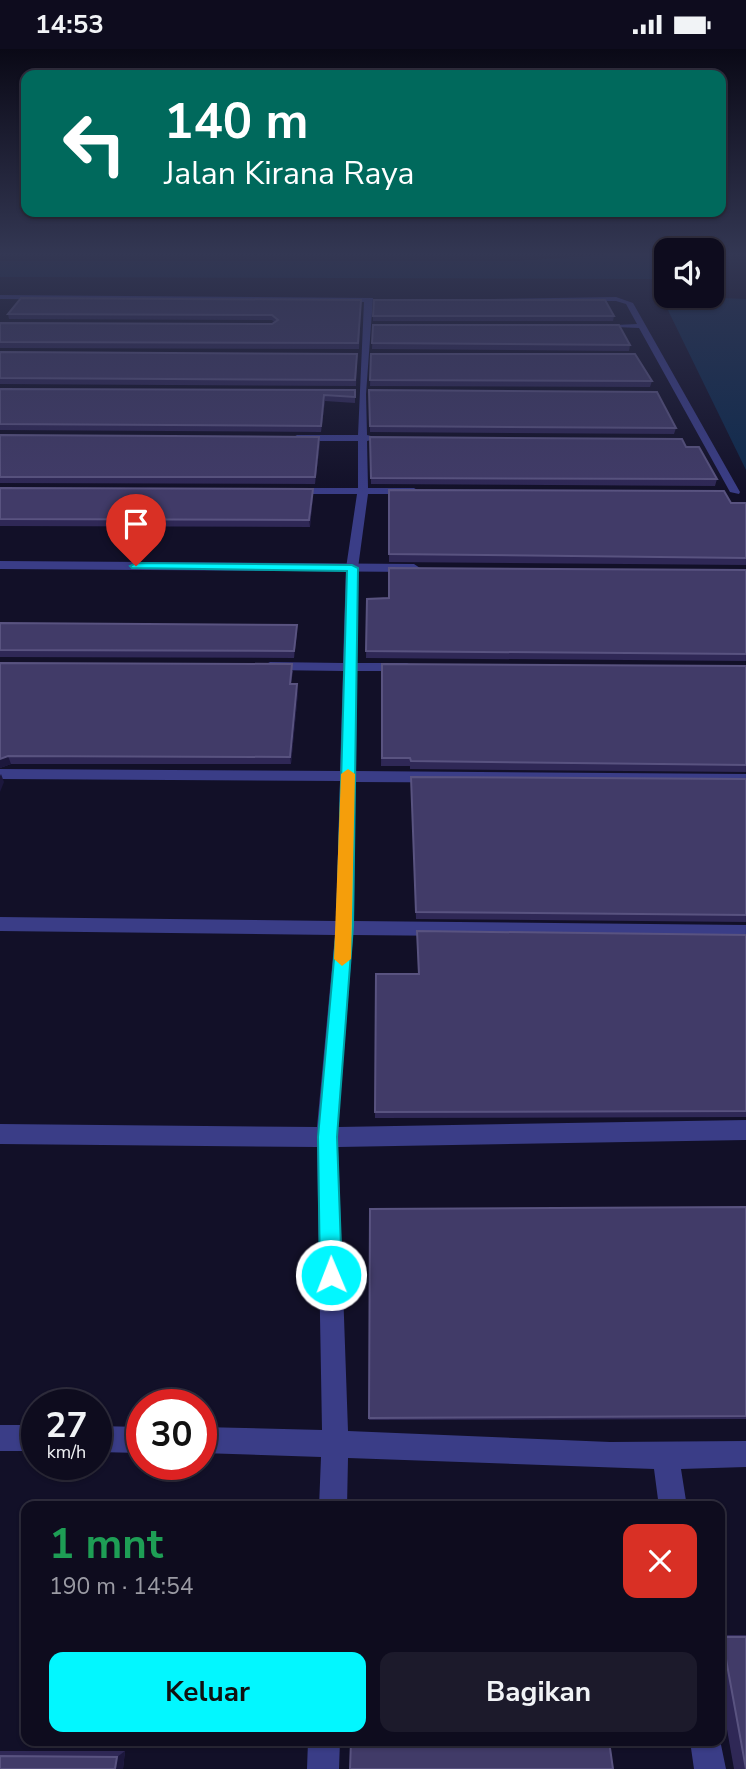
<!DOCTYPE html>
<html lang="id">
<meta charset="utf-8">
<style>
:root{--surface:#0e0c1e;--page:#1c1a2b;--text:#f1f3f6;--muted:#9b9ba4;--line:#2e2c3c;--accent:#02f7ff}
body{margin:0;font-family:"Nunito Sans",sans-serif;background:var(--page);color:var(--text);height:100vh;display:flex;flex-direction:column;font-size:26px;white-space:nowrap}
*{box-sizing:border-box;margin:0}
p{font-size:23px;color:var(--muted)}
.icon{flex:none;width:38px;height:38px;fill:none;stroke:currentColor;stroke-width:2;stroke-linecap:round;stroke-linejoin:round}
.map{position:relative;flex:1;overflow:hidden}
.sheet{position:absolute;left:21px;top:1452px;width:704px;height:245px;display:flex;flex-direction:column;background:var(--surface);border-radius:14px;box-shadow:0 2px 5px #0004,0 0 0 2px var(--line)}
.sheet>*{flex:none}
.guide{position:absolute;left:21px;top:21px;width:705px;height:147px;border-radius:14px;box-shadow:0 2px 5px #0004,0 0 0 2px var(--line);background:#00695c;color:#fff;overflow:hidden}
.tools{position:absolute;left:654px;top:189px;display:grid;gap:14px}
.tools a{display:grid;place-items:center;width:70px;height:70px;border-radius:14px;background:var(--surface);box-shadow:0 2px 5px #0004,0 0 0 2px var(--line);font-size:35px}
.speed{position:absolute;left:21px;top:1340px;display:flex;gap:14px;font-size:35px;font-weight:700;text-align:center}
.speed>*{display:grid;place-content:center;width:91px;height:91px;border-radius:50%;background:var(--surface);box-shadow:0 2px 5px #0004,0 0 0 2px var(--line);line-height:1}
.speed small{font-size:18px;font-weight:400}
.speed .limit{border:10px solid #d22;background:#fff;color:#111}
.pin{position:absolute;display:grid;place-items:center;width:60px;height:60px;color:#fff;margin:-72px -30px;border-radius:50% 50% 50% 0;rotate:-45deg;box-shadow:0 0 7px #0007}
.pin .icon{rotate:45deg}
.me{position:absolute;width:77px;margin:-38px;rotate:359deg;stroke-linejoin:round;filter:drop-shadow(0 0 5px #0008)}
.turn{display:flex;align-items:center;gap:24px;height:147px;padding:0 28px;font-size:32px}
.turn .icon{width:91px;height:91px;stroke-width:2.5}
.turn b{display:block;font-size:49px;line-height:60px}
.round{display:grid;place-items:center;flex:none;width:74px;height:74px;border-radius:14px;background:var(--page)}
.overview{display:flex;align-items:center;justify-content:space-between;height:119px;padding:0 28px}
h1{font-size:42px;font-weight:700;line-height:52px;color:#1e9e55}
.primary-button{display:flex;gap:14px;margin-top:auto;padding:14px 28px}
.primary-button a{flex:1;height:80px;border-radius:14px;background:var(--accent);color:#111;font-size:28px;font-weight:700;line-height:80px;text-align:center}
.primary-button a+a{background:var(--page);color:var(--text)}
.status{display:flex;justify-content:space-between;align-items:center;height:49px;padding:0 35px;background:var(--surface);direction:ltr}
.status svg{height:19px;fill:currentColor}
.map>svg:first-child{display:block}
</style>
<div class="status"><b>14:53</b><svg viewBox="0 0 49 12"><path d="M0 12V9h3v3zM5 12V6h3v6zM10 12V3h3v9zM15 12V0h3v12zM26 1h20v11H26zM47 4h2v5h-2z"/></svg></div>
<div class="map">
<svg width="746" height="1720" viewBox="0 0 746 1720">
<rect width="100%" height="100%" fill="#121028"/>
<path fill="#0e2a4d" d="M 614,205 L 667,205 L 667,217 L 662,219 L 659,230 L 0,228 L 0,212 L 519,212 Z
M 673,247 L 746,250 L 746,421 L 663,251 Z"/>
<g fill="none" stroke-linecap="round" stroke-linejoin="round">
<path fill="#3a3d87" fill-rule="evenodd" d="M 0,246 L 373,249 L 366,345 L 367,386 L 379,389 L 367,392 L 368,439 L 414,439 L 419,442 L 414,445 L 368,445 L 358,519 L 357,614 L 407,614 L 414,618 L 407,622 L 357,622 L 356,722 L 746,725 L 746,735 L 355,733 L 354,872 L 746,876 L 746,890 L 353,886 L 338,1078 L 746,1071 L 746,1091 L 338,1098 L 348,1382 L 610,1393 L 746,1392 L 746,1418 L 681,1420 L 687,1458 L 659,1458 L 654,1420 L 348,1409 L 347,1458 L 319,1458 L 321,1408 L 201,1404 L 201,1378 L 322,1381 L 317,1098 L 0,1095 L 0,1075 L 317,1078 L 335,886 L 0,882 L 0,868 L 336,872 L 340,732 L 0,730 L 0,720 L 340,722 L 343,622 L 270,621 L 263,617 L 270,613 L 343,614 L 346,519 L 357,445 L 291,445 L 286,442 L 291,439 L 358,439 L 358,392 L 297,392 L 292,389 L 297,386 L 358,386 L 364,253 L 0,250 Z
M 616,248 L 633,254 L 740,443 L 739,445 L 730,443 L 639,279 L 593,277 L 637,275 L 626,255 L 616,252 L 426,251 Z
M 0,1376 L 37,1376 L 37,1402 L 0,1402 Z
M 96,1377 L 142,1378 L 142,1404 L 96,1403 Z
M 719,1686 L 726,1720 L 694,1720 L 690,1692 L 719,1692 Z
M 308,1692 L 340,1692 L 339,1720 L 307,1720 Z"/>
<path fill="#3a3d87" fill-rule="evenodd" d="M 0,512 L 414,515 L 420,519 L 414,523 L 0,520 Z"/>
</g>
<path fill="#2f2856" d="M 361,251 L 359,300 L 0,299 L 0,274 L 272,275 L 274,273 L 272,271 L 9,270 L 8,265 Z
M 373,267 L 614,267 L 613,272 L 373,272 Z
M 373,276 L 630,296 L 629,302 L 372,300 Z
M 0,303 L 357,305 L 356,337 L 0,335 Z
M 371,305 L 652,332 L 650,338 L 370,337 Z
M 0,340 L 355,341 L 355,354 L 325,352 L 321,383 L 0,381 Z
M 369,341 L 676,379 L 674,385 L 370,383 Z
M 0,386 L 320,394 L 315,435 L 0,434 Z
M 370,388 L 686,398 L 717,430 L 715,437 L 371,435 Z
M 0,439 L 313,447 L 310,478 L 0,477 Z
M 389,441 L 746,454 L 746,516 L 389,513 Z
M 746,521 L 746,612 L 366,609 L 367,550 Z
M 0,574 L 297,583 L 294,609 L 0,608 Z
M 0,614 L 293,622 L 291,635 L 298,643 L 291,715 L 11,715 L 0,719 Z
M 382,615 L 746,617 L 746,723 L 410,720 L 410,717 L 381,717 Z
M 411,728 L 746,730 L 746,873 L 416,870 Z
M 417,882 L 746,886 L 746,1068 L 375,1069 L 376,925 L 418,925 Z
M 746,1158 L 746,1370 L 369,1371 L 370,1160 Z
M 719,1586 L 746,1586 L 746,1720 L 734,1720 L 719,1635 Z
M 0,1702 L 125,1702 L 123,1720 L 0,1720 Z"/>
<path fill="#1c173c" d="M 324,346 L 325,352 L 321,383 L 321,377 Z
M 319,388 L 320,394 L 315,435 L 315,428 Z
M 313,440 L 313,447 L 310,478 L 309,471 Z
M 297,576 L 297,583 L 294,609 L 294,602 Z
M 297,635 L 298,643 L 291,715 L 290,708 Z
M 8,707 L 11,715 L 0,719 L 0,710 Z
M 1,725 L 4,733 L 0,743 L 0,727 Z
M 125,1702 L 123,1720 L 115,1720 L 117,1708 Z"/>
<path fill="#413b68" stroke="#595380" stroke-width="2" d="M 21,249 L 361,251 L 358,294 L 0,293 L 0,274 L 272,275 L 278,271 L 272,266 L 8,265 Z
M 374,251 L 605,251 L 614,267 L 373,267 Z
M 373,276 L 619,276 L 630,296 L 372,294 Z
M 0,303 L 357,305 L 355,331 L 0,329 Z
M 371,305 L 635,305 L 652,332 L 370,331 Z
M 0,340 L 355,341 L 355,348 L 324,346 L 321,377 L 0,375 Z
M 369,341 L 657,343 L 676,379 L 370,377 Z
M 0,386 L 319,388 L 315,428 L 0,428 Z
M 370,388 L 682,390 L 686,398 L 699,398 L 717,430 L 371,429 Z
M 0,439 L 313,440 L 309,471 L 0,470 Z
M 389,441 L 724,442 L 731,454 L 746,454 L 746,509 L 389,505 Z
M 389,519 L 746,521 L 746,605 L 366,602 L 367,550 L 389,549 Z
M 0,574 L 297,576 L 294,602 L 0,601 Z
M 0,614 L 292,615 L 290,635 L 297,635 L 290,708 L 8,707 L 0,710 Z
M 382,615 L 746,617 L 746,716 L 411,712 L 410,709 L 382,709 Z
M 411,728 L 746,730 L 746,866 L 416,863 Z
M 417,882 L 746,886 L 746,1062 L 375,1063 L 376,925 L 419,925 Z
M 746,1158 L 746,1367 L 369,1369 L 370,1160 Z
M 722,1588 L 746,1588 L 746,1720 Z
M 351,1692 L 609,1692 L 613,1720 L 350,1720 Z
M 0,1707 L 117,1708 L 115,1720 L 0,1720 Z"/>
<linearGradient id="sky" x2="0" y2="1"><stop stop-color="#0a0916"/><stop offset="0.46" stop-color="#333753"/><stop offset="1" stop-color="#333753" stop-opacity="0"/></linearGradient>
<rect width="746" height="445" fill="url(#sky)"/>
<path fill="#02f7ff" stroke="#01a1a6" stroke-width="2" d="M 136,514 L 352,516 L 358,519 L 353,877 L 337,1088 L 342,1226 L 339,1234 L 331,1237 L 323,1234 L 320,1226 L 318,1088 L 337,877 L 347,522 L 132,519 L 130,517 Z"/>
<path fill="#f59e0b" d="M 348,720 L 355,725 L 351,910 L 342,917 L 334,910 L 341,725 Z"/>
</svg>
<div class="tools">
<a><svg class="icon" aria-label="sound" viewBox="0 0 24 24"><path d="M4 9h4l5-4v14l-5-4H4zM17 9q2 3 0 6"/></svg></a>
</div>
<div class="speed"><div>27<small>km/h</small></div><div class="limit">30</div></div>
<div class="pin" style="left:136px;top:517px;background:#d93025"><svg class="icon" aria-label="arrive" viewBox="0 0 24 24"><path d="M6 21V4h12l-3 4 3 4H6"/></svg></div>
<svg class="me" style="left:331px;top:1226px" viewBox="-20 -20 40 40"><circle r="17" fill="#02f7ff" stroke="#fff" stroke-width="3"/><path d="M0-11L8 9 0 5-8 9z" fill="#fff"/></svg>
<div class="guide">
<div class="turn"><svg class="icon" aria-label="left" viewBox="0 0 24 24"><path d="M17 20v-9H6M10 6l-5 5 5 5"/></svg><div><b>140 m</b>Jalan Kirana Raya</div></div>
</div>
<section class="sheet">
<div class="overview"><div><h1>1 mnt</h1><p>190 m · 14:54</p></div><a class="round" style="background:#d93025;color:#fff"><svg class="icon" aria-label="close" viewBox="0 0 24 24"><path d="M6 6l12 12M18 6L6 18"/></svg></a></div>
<div class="primary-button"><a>Keluar</a><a>Bagikan</a></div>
</section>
</div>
